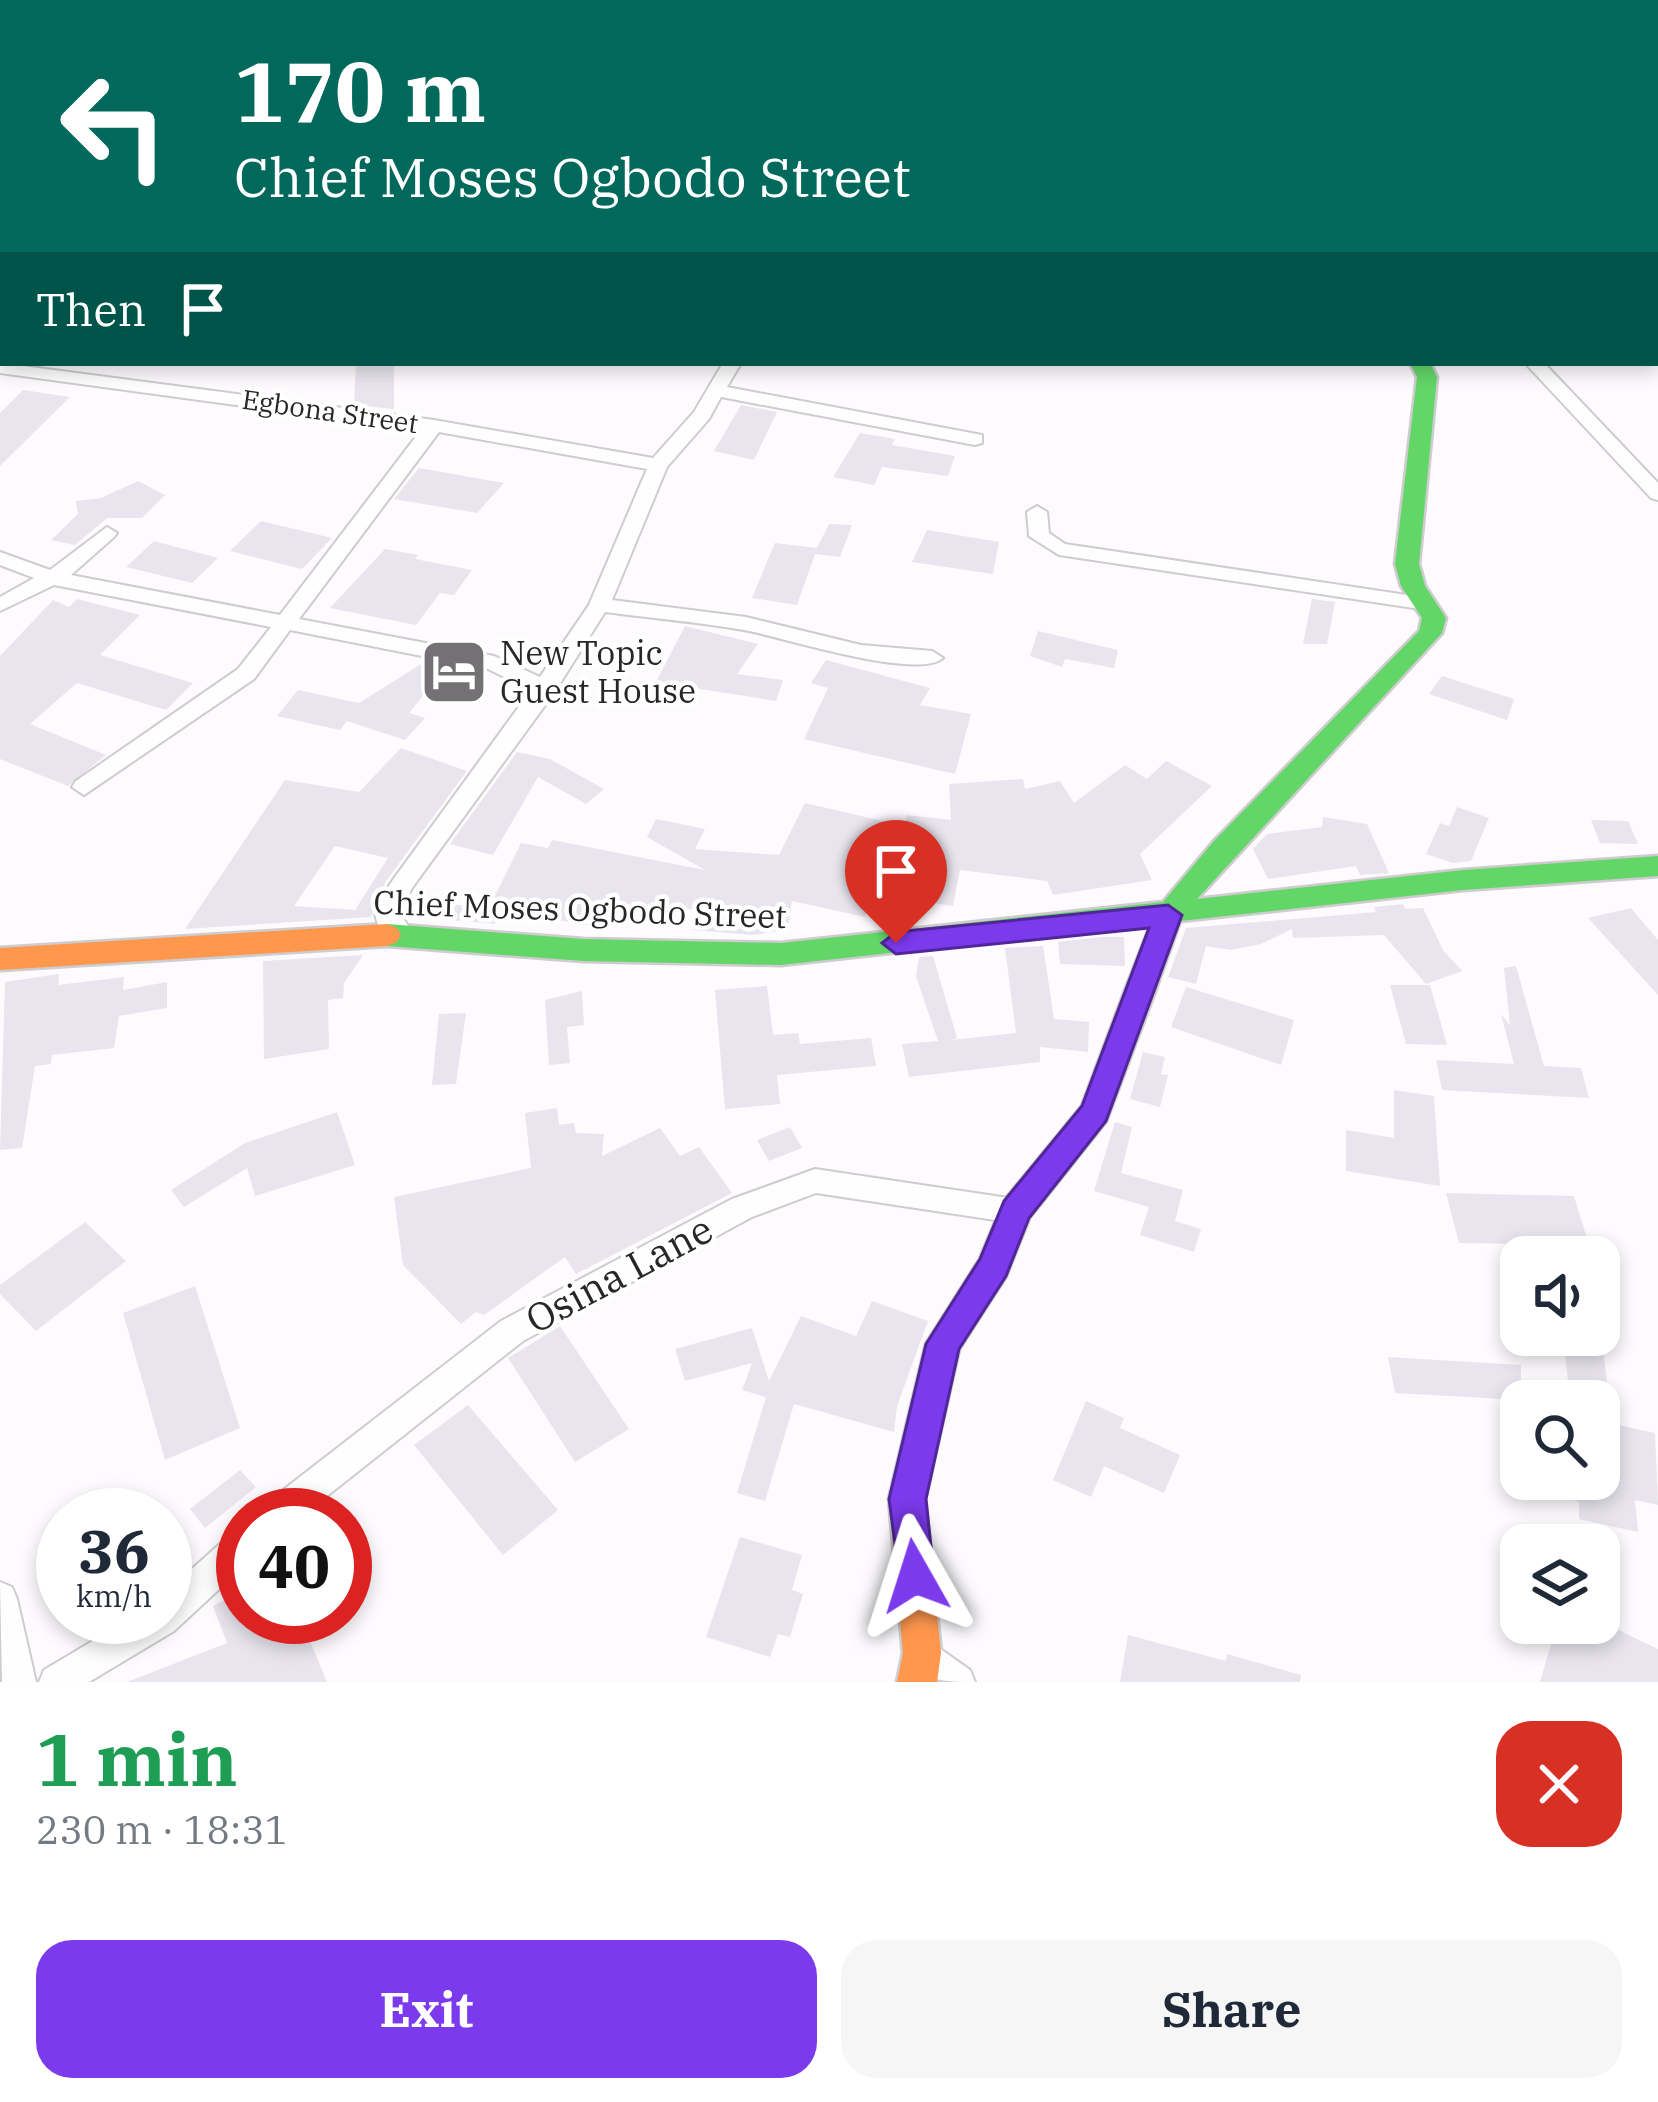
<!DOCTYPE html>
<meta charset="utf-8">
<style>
:root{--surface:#fff;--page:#f6f6f7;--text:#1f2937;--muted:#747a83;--accent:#7c3aed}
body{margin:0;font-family:"IBM Plex Serif",serif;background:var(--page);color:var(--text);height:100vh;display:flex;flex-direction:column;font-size:45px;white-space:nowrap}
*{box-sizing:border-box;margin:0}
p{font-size:39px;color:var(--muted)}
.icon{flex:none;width:66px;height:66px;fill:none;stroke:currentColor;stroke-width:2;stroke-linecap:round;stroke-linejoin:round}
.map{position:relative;height:1682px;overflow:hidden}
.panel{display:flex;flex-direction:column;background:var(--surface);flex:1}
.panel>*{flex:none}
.guide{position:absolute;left:0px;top:0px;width:1659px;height:366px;box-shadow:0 6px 18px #0003;background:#00695c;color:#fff;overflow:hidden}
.tools{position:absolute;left:1500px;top:1236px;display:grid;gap:24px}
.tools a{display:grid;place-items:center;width:120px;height:120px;border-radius:24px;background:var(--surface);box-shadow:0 6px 18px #0003;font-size:60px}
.speed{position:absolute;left:36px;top:1488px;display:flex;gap:24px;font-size:60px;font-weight:700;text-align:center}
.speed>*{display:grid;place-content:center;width:156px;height:156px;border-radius:50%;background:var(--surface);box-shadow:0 6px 18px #0003;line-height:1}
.speed small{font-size:30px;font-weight:400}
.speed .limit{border:18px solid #d22;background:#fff;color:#111}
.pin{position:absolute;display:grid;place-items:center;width:102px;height:102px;color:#fff;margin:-123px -51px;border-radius:50% 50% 50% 0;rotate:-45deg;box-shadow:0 0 12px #0007}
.pin .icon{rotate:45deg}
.me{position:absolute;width:132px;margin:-66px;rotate:354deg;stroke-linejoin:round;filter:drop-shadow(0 0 9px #0008)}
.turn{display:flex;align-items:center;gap:42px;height:252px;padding:0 36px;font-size:54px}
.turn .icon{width:156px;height:156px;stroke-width:2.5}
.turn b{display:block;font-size:84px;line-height:102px}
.then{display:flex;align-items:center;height:114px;padding:0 36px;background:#0003;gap:24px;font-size:45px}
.round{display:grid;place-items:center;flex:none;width:126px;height:126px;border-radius:36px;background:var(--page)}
.head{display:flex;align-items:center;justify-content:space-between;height:204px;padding:0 36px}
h1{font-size:72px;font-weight:800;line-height:90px;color:#1e9e55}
.primary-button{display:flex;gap:24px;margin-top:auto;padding:24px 36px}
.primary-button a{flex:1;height:138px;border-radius:36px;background:var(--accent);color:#fff;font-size:48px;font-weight:800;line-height:138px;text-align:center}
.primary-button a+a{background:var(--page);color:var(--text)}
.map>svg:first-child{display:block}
</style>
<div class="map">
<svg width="1658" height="1682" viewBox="0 0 1658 1682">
<rect width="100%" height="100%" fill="#fdfbfe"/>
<path fill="#e8e5ee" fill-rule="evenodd" d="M 356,363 L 394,363 L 394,409 L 354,405 Z
M 23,390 L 70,397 L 0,466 L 0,413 Z
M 741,405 L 777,412 L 754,460 L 714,451 Z
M 860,433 L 895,439 L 892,445 L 955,456 L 948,476 L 882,467 L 874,485 L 833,477 Z
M 419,468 L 504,483 L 477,513 L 394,499 Z
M 138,481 L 165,495 L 142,518 L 107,518 L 75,545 L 51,540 L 78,514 L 76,501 L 101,498 Z
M 261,521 L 332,538 L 302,569 L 230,551 Z
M 829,524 L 852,525 L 840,557 L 815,554 L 797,605 L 752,598 L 775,543 L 817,548 Z
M 927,530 L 999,542 L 993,574 L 912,562 Z
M 154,541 L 218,558 L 192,583 L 126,567 Z
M 385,549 L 418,555 L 415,559 L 472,570 L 454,595 L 440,593 L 416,625 L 330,608 Z
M 77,599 L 140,615 L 100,655 L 193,683 L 166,710 L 77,683 L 30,724 L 106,755 L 68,786 L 0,759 L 0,656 L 53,600 L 69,607 Z
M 1312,599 L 1335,602 L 1327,644 L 1303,644 Z
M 685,626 L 758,644 L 737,674 L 783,680 L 776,701 L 656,682 Z
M 1038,631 L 1118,650 L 1114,668 L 1065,659 L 1062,667 L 1030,656 Z
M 826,660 L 930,688 L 920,705 L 971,714 L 955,774 L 804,739 L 828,688 L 811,683 Z
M 426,661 L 443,671 L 409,713 L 425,718 L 405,740 L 347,721 L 340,730 L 277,716 L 298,690 L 359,703 Z
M 1442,676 L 1514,699 L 1507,720 L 1429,694 Z
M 401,748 L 467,771 L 386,881 L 371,917 L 185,929 L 285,780 L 359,792 ZM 335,846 L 388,858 L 355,910 L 294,906 Z
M 517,752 L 550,759 L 604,789 L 586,804 L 538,777 L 493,855 L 450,844 Z
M 1166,761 L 1212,786 L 1140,854 L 1152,880 L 1053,895 L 1047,881 L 960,870 L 953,906 L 874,894 L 865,917 L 792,901 L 788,929 L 755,935 L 692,930 L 696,910 L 651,904 L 648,909 L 619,904 L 608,929 L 489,908 L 521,843 L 548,848 L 552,840 L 705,870 L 647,837 L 656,819 L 705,829 L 695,849 L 779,855 L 805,803 L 904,826 L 907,815 L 951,820 L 949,784 L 1023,779 L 1025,789 L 1060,781 L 1074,803 L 1125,765 L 1147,779 Z
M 1457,807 L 1489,818 L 1471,861 L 1453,863 L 1426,854 L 1440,823 L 1449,826 Z
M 1323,817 L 1367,824 L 1389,873 L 1360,875 L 1356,866 L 1268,879 L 1253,849 L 1267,834 L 1322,827 Z
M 1591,820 L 1628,821 L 1638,844 L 1600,843 Z
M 412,897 L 501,912 L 495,924 L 407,916 Z
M 1403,904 L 1405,909 L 1423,908 L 1443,950 L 1462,971 L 1426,984 L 1384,935 L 1293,938 L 1292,929 L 1261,944 L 1231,950 L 1206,946 L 1196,984 L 1168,977 L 1186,928 L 1376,912 L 1374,907 Z
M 1631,908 L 1658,940 L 1658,995 L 1588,918 Z
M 1102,937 L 1124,937 L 1125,966 L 1060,964 L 1058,942 Z
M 1043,946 L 1054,1019 L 1089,1022 L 1088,1052 L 1040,1047 L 1040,1062 L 909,1077 L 902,1044 L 938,1041 L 916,976 L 919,957 L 933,956 L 957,1038 L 951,1040 L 1016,1033 L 1005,948 Z
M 363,955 L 344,983 L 343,998 L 328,1000 L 329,1049 L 264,1059 L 263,961 Z
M 1516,966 L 1544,1066 L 1581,1068 L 1589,1098 L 1442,1090 L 1436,1060 L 1514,1064 L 1501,1014 L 1510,1025 L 1504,968 Z
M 59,974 L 58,985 L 124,977 L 123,990 L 167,982 L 167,1008 L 119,1016 L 114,1048 L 52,1055 L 51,1064 L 35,1066 L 22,1148 L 0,1150 L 5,982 Z
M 1390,985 L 1430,985 L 1447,1045 L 1406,1044 Z
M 767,986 L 773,1035 L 798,1033 L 800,1044 L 871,1038 L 876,1066 L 777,1075 L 780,1104 L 725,1109 L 715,990 Z
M 1186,987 L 1294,1020 L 1281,1065 L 1171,1027 Z
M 582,991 L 584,1025 L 567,1027 L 570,1063 L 549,1065 L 545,1000 Z
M 466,1013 L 456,1084 L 432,1085 L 439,1014 Z
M 1143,1052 L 1165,1057 L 1161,1074 L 1168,1075 L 1160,1107 L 1130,1099 Z
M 1394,1090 L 1434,1096 L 1440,1186 L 1346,1171 L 1346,1130 L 1394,1138 Z
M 557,1108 L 559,1125 L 574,1123 L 576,1133 L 604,1134 L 602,1156 L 660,1128 L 680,1156 L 699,1147 L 732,1193 L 576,1274 L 565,1257 L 484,1315 L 476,1312 L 461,1324 L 403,1265 L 394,1197 L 531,1168 L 525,1113 Z
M 337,1112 L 355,1165 L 255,1196 L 247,1168 L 184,1207 L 171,1190 L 245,1143 Z
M 1115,1122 L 1132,1127 L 1121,1173 L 1183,1190 L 1175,1221 L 1201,1229 L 1194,1252 L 1140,1235 L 1149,1207 L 1094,1191 Z
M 790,1127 L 802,1148 L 769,1161 L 757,1140 Z
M 1446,1193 L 1574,1196 L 1589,1245 L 1459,1243 Z
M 85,1222 L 126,1261 L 36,1331 L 0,1294 L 0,1285 Z
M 195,1286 L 240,1428 L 165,1460 L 123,1313 Z
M 872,1301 L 928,1321 L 897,1406 L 894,1432 L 794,1404 L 765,1501 L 737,1493 L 766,1397 L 742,1390 L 752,1363 L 685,1381 L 675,1349 L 752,1328 L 769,1381 L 801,1316 L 856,1336 Z
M 560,1326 L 629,1429 L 575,1462 L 508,1358 Z
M 1563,1335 L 1601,1335 L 1610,1404 L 1570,1399 Z
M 1388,1357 L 1521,1365 L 1521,1400 L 1395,1393 Z
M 1086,1401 L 1124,1418 L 1120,1428 L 1180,1455 L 1164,1493 L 1104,1466 L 1091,1497 L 1053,1480 Z
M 468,1405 L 558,1510 L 503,1555 L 414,1445 Z
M 1599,1421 L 1655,1433 L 1658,1505 L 1635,1500 L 1638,1532 L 1579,1519 L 1579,1502 L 1523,1480 L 1599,1479 Z
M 240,1470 L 256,1487 L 205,1528 L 190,1509 Z
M 740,1537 L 802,1555 L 792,1590 L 803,1594 L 790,1637 L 778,1634 L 770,1657 L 706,1637 Z
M 243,1590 L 243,1617 L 300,1617 L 327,1682 L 127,1682 L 227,1643 L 213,1606 Z
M 1557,1623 L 1604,1623 L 1658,1649 L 1658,1682 L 1540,1682 Z
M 1128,1635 L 1226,1661 L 1227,1654 L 1301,1675 L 1300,1682 L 1120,1682 Z"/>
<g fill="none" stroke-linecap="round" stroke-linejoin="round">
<defs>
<path id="street" d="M 197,0 L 212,0 L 195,3 Z
M 748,0 L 762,0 L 746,3 Z
M 1152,0 L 1167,0 L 1170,3 L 1155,3 Z
M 1656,215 L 1658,216 L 1658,226 L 1656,225 Z
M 3,221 L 3,234 L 0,235 L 0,222 Z
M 0,363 L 434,420 L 653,458 L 694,412 L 723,363 L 741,363 L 727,387 L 982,435 L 982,443 L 975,445 L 721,397 L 709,419 L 667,467 L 612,600 L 746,617 L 861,645 L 932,651 L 943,658 C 917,681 782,637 744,630 C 698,622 651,618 605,612 L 554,693 L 412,888 C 397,918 398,908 413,934 L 409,941 C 388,947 378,931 375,913 L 390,884 L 531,690 L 488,669 L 290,630 L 254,679 L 84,795 L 72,787 L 76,781 L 238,669 L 271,627 L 54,585 L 0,611 L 0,597 L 34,578 L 0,565 L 0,552 L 50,570 L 107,527 L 117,533 L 114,537 L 71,575 L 280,615 L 421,430 L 0,373 ZM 439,432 L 647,469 L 589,605 L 540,677 L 494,656 L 299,619 Z
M 1525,363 L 1544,363 L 1658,483 L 1658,500 L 1651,498 Z
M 1037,506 L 1047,512 L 1049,533 L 1065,544 L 1427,598 L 1437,604 L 1427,610 L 1059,555 L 1029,536 L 1027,512 Z
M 815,1169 L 1015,1199 L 1025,1202 L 1029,1211 L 1025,1220 L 1015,1223 L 816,1193 L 752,1217 L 523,1341 L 303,1515 L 261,1515 L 265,1504 L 501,1321 L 732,1199 Z
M 243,1529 L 243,1567 L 174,1631 L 89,1682 L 39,1682 L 44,1670 L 133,1617 L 165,1617 L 165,1593 L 231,1534 Z
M 0,1582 L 12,1587 L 17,1599 L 36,1682 L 2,1682 Z
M 922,1636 L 970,1670 L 975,1682 C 945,1682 918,1682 905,1653 L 910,1641 Z"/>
<path id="fast" d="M 1410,363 L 1430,363 L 1437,377 L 1419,564 L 1425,586 L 1446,618 L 1442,633 L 1197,899 L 1463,870 L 1658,856 L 1658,876 L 1463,890 L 1180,921 L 1155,991 L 1150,999 L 1130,999 L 1125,991 L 1151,924 L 781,965 L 583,961 L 387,946 L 377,942 L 373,935 L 377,928 L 387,924 L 583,939 L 781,943 L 1163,902 L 1213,842 L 1419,631 L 1422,618 L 1401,586 L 1395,564 L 1417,377 Z"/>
<path id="slow" d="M 387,924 L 397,928 L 401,935 L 397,942 L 387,946 L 0,970 L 0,948 Z
M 1140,980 L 1150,983 L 1155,991 L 1106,1121 L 1029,1218 L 1006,1276 L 959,1349 L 925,1499 L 941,1653 L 937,1682 L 897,1682 L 903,1653 L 889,1499 L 926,1344 L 980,1259 L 1004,1201 L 1082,1106 L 1125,991 L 1130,983 Z"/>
</defs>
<use href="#street" stroke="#ceccce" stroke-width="4"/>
<use href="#fast" stroke="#ceccce" stroke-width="5"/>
<use href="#slow" stroke="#ceccce" stroke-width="5"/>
<use href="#street" fill="#fffeff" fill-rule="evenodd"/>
<use href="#fast" fill="#63d668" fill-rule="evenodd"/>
<use href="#slow" fill="#ff974d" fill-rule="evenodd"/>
</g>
<path fill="#7c3aed" stroke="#51269a" stroke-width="3" d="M 1168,905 L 1182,915 L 1106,1121 L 1029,1218 L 1006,1276 L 959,1349 L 926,1499 L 934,1576 L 928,1589 L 915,1595 L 901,1589 L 889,1499 L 926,1344 L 980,1259 L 1004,1201 L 1082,1106 L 1149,928 L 896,954 L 882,943 L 896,932 Z"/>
<defs>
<symbol id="hotel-square" viewBox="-11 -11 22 22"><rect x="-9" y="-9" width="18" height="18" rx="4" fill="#737173" stroke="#fff"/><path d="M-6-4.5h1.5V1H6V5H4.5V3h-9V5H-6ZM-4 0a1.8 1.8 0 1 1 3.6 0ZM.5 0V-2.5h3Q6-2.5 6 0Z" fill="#fff"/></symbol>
</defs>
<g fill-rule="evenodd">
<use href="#hotel-square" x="416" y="634" width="76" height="76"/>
</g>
<g text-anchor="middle" stroke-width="9" stroke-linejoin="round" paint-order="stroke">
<g font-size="27" fill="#282628" stroke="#fff">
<text transform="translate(330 412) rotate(8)" y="9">Egbona Street</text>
</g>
<g font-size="33" fill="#282628" stroke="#fff" text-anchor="start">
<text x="500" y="665">New Topic<tspan x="500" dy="38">Guest House</tspan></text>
</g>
<g font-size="33" fill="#282628" stroke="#fff">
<text transform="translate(580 909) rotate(2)" y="12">Chief Moses Ogbodo Street</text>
</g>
<g font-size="39" fill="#282628" stroke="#fff">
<text transform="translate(619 1274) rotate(-28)" y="14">Osina Lane</text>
</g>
</g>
</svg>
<div class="tools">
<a><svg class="icon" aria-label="sound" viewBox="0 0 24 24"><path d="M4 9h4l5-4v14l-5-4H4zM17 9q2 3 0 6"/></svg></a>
<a><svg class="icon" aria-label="search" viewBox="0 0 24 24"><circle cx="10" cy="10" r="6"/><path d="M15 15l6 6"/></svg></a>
<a><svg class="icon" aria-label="layers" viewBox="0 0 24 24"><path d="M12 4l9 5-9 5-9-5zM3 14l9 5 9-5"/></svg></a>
</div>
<div class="speed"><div>36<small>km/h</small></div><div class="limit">40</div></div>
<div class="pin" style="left:896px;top:943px;background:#d93025"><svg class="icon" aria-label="arrive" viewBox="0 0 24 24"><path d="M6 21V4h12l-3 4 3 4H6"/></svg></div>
<svg class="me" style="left:915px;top:1576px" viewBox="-20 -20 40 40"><path d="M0-17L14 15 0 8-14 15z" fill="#7c3aed" stroke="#fff" stroke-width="4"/></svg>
<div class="guide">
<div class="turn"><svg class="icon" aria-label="left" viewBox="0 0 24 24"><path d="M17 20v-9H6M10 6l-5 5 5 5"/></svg><div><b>170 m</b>Chief Moses Ogbodo Street</div></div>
<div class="then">Then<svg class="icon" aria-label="arrive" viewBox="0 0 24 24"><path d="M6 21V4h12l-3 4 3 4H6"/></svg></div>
</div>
</div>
<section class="panel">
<div class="head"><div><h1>1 min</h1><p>230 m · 18:31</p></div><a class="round" style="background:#d93025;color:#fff"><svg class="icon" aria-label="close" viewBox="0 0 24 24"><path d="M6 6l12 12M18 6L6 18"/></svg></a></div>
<div class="primary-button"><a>Exit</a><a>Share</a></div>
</section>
